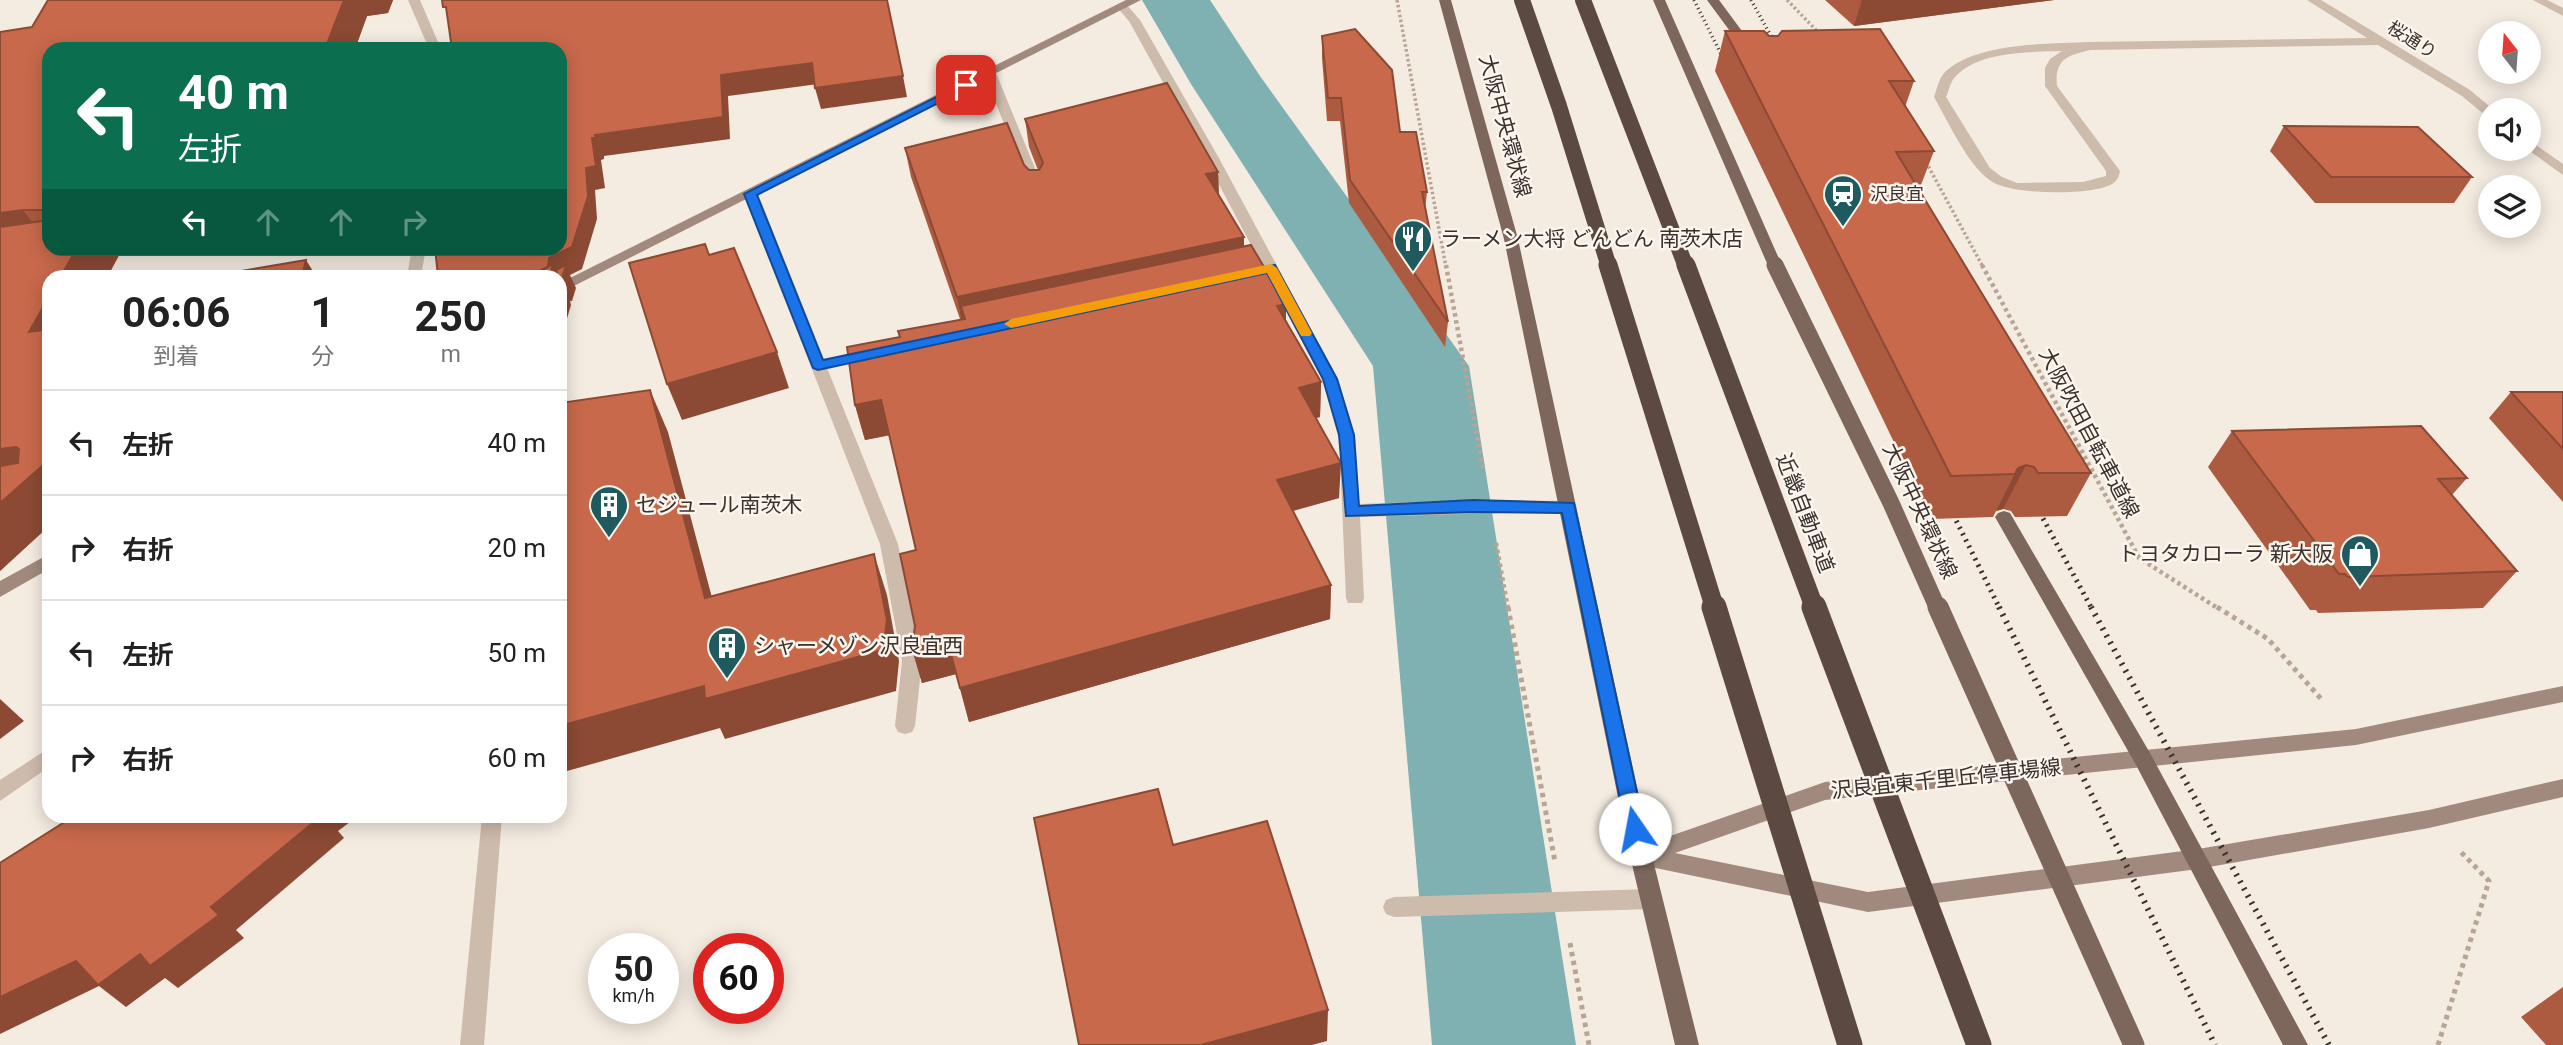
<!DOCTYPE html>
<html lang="ja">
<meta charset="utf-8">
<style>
:root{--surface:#fff;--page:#f2f2f2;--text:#222;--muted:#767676;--line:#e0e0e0}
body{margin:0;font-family:Roboto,"Noto Sans JP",sans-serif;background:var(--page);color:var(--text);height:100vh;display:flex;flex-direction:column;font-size:26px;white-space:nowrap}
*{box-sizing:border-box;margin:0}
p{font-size:23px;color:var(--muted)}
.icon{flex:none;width:38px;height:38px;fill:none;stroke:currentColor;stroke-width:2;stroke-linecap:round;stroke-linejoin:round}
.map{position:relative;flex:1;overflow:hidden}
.drawer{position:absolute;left:42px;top:270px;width:525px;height:553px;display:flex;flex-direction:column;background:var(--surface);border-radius:21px;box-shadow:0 4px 18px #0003}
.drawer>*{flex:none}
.hud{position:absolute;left:42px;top:42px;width:525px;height:214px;border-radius:21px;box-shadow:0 4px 18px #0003;background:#0b6e4f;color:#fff;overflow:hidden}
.needle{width:46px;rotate:343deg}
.buttons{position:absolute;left:2478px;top:21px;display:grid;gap:14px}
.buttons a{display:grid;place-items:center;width:63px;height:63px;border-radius:50%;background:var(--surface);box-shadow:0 4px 18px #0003;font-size:35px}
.speed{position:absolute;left:588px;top:933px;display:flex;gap:14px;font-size:35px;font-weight:700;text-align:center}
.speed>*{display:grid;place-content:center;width:91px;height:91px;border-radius:50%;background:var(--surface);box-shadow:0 4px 18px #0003;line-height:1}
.speed small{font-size:18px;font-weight:400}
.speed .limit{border:10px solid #d22;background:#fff;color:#111}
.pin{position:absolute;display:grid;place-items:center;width:60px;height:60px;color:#fff;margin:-30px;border-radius:14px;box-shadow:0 4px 10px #0006}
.me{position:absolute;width:77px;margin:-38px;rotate:348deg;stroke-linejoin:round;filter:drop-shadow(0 0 5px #0008)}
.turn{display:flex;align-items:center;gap:24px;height:147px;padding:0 21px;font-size:32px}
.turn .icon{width:91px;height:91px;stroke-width:2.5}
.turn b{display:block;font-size:49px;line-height:60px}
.lanes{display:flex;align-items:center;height:66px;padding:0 21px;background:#0003;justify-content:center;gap:35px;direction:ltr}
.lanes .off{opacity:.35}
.eta{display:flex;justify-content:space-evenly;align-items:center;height:119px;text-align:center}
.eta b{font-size:42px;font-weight:700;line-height:49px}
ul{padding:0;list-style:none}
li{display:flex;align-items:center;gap:21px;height:105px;padding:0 21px;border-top:2px solid var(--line)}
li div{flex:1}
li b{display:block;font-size:26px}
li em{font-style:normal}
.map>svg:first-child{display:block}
</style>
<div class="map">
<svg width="2563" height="1045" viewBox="0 0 2563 1045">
<rect width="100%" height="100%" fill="#f4ebe1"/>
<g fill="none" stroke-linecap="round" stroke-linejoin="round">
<path fill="#7fb0b2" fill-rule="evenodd" d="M 1142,0 L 1210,0 L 1260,76 L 1469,366 L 1576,1045 L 1432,1045 L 1373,366 L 1191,84 Z"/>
<path stroke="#b9a596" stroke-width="3.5" stroke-dasharray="2.5 2.5" stroke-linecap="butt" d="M 1397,0 L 1446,267
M 1787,0 L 1819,33
M 1926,162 L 1983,267"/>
<path stroke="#b9a596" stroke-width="4.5" stroke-dasharray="3.5 3.5" stroke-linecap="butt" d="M 1446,265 L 1483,469
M 1982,265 L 2139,558 L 2219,609
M 1496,543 L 1508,609"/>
<path stroke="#b9a596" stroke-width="5" stroke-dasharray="4.5 4.5" stroke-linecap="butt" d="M 1508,607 L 1555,862
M 2217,607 L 2268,639 L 2323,701
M 1570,943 L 1589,1045
M 2438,1045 L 2489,881 L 2461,852"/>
<path fill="#cdbbac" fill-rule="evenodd" d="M 1118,4 L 1126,4 L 1140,20 L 1220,160 L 1338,379 L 1355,435 L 1359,504 L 1473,500 L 1568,501 L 1577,507 L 1574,511 L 1360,517 L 1364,598 L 1362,603 L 1348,603 L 1346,598 L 1339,435 L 1322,379 L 1206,160 L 1129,21 L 1116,6 Z
M 990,69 L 996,73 L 1044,190 L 1042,193 L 1037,194 L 1030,190 L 984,73 Z
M 751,190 L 758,194 L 824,359 L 870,349 L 878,354 L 875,357 L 827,368 L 898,544 L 922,661 L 915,726 L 912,732 L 905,734 L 898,732 L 895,726 L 902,661 L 880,544 L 744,194 Z
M 1651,889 L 1659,892 L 1662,899 L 1659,906 L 1651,909 L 1394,917 L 1386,914 L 1383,907 L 1386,900 L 1394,897 Z"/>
<path fill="#cdbbac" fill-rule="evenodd" d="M 408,0 L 420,0 L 441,49 L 429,49 Z
M 2533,0 L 2547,0 L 2563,8 L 2563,16 Z
M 2090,42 L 2094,43 L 2094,49 C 2070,55 2054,57 2057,86 L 2120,171 C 2119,177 2117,181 2112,184 C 2091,196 2010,195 1991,181 C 1968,166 1948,121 1934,97 C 1937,89 1939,78 1945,72 C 1977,42 2049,44 2090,42 ZM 2062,51 L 2050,59 L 2045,68 L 2045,86 L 2106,171 L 2106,176 L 2083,182 L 2017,183 L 2002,177 L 1990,168 L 1946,97 C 1949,91 1950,82 1955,77 C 1978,51 2030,52 2062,51 Z
M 412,248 L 426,248 L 421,276 L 407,276 Z
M 49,748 L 49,767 L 0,801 L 0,780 Z
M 482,816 L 502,816 L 484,1045 L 460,1045 Z"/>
<path fill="#cdbbac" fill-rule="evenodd" d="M 2307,0 L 2321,0 L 2470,90 L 2494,110 L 2490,110 L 2490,117 L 2486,116 L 2462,96 L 2378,45 L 2090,50 L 2084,46 L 2090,42 L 2367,38 Z
M 2529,140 L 2563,164 L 2563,175 L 2527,149 Z"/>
<path fill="#a18a7d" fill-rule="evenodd" d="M 1126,0 L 1141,0 L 560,293 L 560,283 Z
M 49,554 L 49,569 L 0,597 L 0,581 Z
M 2563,686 L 2563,702 L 2356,745 L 1825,800 L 1675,853 L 1868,892 L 2198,849 L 2429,810 L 2563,779 L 2563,797 L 2429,828 L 2198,869 L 1868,912 L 1641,865 L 1633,863 L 1630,856 L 1633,849 L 1825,782 L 2356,729 Z"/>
<path fill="#7d675c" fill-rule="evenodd" d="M 1439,0 L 1451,0 L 1518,239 L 1652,856 L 1699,1045 L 1675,1045 L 1630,856 L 1504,239 Z
M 1653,0 L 1665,0 L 1780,261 L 1778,264 L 1773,265 L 1766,261 Z
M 1707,0 L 1719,0 L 1756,50 L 1754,53 L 1746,53 Z
M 2004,511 L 2010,513 L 2150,753 L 2308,1045 L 2283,1045 L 2136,765 L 1995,517 L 1998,513 Z"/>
<path stroke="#3b302b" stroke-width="3.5" stroke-dasharray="1 3.5" stroke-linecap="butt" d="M 1694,0 L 1728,68
M 1751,0 L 1780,52"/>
<path stroke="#3b302b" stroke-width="5" stroke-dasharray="2 5" stroke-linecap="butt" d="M 2033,500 L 2092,609
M 1947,502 L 2000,609"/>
<path stroke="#3b302b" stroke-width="6" stroke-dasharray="2 6" stroke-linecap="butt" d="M 1999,607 L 2215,1045
M 2091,607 L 2329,1045"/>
<path stroke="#7d675c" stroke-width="13" d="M 1773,261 L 1776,267"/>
<path stroke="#7d675c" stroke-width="17" d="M 1775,265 L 1891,503 L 1938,609"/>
<path stroke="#7d675c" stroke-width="21" d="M 1938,607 L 2134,1045"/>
<path stroke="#5c4a42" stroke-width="16" d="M 1522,0 L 1559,106 L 1609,267
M 1583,0 L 1686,267"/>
<path stroke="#5c4a42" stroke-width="19" d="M 1608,265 L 1715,609
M 1686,265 L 1815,609"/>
<path stroke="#5c4a42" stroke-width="25" d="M 1714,607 L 1850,1045
M 1814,607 L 1979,1045"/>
</g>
<path fill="#ac5a40" d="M 48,0 L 393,0 L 388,13 L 367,16 L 355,49 L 49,49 L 49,526 L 0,571 L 0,32 L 32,27 Z
M 1825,0 L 2054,0 L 1854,26 Z
M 1725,31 L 1769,36 L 1914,81 L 1905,107 L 1934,151 L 1919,190 L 2091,473 L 2067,516 L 2015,517 L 2011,511 L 2003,509 L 1996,511 L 1993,517 L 1931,519 L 1715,71 Z
M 1322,36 L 1400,132 L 1427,192 L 1425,210 L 1448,322 L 1445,347 L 1349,203 L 1340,121 L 1327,121 L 1322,58 Z
M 1025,119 L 1218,172 L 1219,197 L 1244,246 L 1286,304 L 1286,322 L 1321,382 L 1320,417 L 1316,418 L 1339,498 L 1293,511 L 1331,585 L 1330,619 L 969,722 L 956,674 L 922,683 L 912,649 L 915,626 L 916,550 L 889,435 L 865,440 L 855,405 L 900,337 L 960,319 L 911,177 L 905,148 L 1024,165 L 1029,170 L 1038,170 L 1029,147 Z
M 2284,126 L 2472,177 L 2454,203 L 2315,203 L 2270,151 Z
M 2511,392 L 2563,392 L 2563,502 L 2489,418 Z
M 2232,431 L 2467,478 L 2452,495 L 2517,571 L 2483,608 L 2318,613 L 2316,610 L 2310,610 L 2208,467 Z
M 2563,987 L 2563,1045 L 2546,1045 L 2521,1017 Z"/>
<path fill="#8c4a34" d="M 344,0 L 393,0 L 388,13 L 367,16 L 355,49 L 325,49 Z
M 1862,0 L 2054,0 L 1854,26 Z
M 812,63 L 818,84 L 728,96 L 730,139 L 604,156 L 604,159 L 601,160 L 605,188 L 595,190 L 597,219 L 582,269 L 570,275 L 576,288 L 572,301 L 570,301 L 571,305 L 560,342 L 560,276 L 549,276 L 547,270 L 549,258 L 586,168 L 592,138 L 595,135 L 721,75 Z
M 903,76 L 907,97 L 821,109 L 815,88 Z
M 1218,172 L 1219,201 L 1206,174 Z
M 23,210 L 49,244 L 0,254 L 0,213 Z
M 1244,237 L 1244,267 L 961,306 L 965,326 L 963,327 L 957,297 Z
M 77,248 L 123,248 L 108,276 L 61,276 Z
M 306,260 L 316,276 L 302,276 Z
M 49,297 L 49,357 L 29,332 Z
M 1286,304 L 1286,338 L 1277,306 Z
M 777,352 L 789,388 L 682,420 L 667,384 Z
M 1321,382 L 1320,417 L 1299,422 L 1299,388 Z
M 650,390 L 668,432 L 723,639 L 705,598 Z
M 881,400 L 891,435 L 865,440 L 855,405 Z
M 16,447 L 37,471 L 49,460 L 49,526 L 0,571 L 0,449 Z
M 1341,463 L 1339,498 L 1277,515 L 1277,480 Z
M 2026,465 L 2003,509 L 1996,511 L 1993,517 L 2018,468 Z
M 874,554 L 887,595 L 899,661 L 896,691 L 725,739 L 720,728 L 560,773 L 560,726 Z
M 1331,585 L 1330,619 L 969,722 L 960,688 Z
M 947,639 L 956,674 L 922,683 L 912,649 Z
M 0,699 L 24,721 L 0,739 Z
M 321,816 L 358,816 L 338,831 L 344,838 L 236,930 L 244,938 L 178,988 L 165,978 L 126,1007 L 99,986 L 0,1034 L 0,997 L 76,961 L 140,954 L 211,907 Z
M 1328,1010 L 1327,1041 L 1312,1045 L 1201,1045 Z"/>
<path fill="#c8694b" stroke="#8c4a34" stroke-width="2" d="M 48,0 L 344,0 L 325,49 L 49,49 L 49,210 L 23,210 L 0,213 L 0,32 L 32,27 Z
M 442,0 L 887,0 L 903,76 L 815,88 L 812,63 L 721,75 L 723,117 L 595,135 L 596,138 L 592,138 L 596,166 L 586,168 L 588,196 L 572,247 L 549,258 L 548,267 L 530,276 L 438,276 L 435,248 L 560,248 L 560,49 L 452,49 L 446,7 L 443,7 Z
M 1355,29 L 1392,70 L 1400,132 L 1416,132 L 1427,192 L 1422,192 L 1448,322 L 1350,180 L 1341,98 L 1328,98 L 1322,36 Z
M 1880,29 L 1914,81 L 1889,81 L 1934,151 L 1896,152 L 2091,473 L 2038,473 L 2034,467 L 2026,465 L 2018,468 L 2015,474 L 1951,476 L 1725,31 L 1764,31 L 1769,36 L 1778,36 L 1782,31 Z
M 1167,83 L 1218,172 L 1206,174 L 1244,237 L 957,297 L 905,148 L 1007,123 L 1024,165 L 1029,170 L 1039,170 L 1043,163 L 1025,119 Z
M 2284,126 L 2418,127 L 2472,177 L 2331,177 Z
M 49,220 L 49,248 L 77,248 L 61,276 L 49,276 L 49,297 L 29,332 L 49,329 L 49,460 L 0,503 L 0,466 L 18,463 L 19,449 L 16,447 L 0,449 L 0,227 Z
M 705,244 L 709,255 L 734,248 L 777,352 L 667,384 L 629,263 Z
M 1251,245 L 1286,304 L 1277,306 L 1321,382 L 1299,388 L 1341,463 L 1277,480 L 1331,585 L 960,688 L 947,639 L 912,649 L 915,626 L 900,554 L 916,550 L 881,400 L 855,405 L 847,347 L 900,337 L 898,331 L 965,319 L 961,306 Z
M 306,260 L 302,276 L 212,276 Z
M 553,264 L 549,276 L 530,276 Z
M 566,265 L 562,278 L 560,279 L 560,276 L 558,276 L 556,270 Z
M 650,390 L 705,598 L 874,554 L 887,620 L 883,650 L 705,699 L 704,686 L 560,726 L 560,403 Z
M 2511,392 L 2563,392 L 2563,449 Z
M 2421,426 L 2467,478 L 2438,479 L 2517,571 L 2348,577 L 2345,574 L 2339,574 L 2232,431 Z
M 1158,789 L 1173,845 L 1267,821 L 1328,1010 L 1201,1045 L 1079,1045 L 1034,818 Z
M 74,816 L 321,816 L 211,907 L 219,915 L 150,966 L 140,954 L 98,985 L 76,961 L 0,997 L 0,863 Z"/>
<path fill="#1a73e8" stroke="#114b97" stroke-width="2" d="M 966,82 L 972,85 L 970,87 L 757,195 L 823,360 L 1275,265 L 1337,379 L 1354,435 L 1359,506 L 1473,500 L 1574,503 L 1645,829 L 1642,835 L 1635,838 L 1628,835 L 1626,829 L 1562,513 L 1473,512 L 1346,516 L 1339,435 L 1323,379 L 1267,273 L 818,370 L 813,368 L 744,194 Z"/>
<path fill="#f59e0b" d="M 1271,264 L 1277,268 L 1312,333 L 1310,336 L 1301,336 L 1267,273 L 1011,328 L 1004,324 L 1011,319 Z"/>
<defs>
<symbol id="station-pin" viewBox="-11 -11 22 30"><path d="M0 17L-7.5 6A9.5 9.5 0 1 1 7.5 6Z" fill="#1f5a5e" stroke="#fbf5ee"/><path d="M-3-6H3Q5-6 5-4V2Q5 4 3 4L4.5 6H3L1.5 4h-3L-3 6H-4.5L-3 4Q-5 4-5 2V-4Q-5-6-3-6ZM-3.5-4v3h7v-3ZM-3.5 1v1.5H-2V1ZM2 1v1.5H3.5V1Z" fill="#fff"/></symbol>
<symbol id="restaurant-pin" viewBox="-11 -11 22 30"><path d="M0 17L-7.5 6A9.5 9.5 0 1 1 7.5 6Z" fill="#1f5a5e" stroke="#fbf5ee"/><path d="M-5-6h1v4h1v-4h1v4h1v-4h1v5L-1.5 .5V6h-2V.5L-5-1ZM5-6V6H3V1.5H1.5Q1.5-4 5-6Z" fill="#fff"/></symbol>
<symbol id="building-pin" viewBox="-11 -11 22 30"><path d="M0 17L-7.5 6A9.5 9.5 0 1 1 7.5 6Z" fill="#1f5a5e" stroke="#fbf5ee"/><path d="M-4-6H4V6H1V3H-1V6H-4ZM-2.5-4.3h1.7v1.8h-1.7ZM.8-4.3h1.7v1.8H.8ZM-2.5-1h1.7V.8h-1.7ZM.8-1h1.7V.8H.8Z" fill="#fff"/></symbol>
<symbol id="shop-pin" viewBox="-11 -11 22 30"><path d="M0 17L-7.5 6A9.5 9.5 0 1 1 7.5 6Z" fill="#1f5a5e" stroke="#fbf5ee"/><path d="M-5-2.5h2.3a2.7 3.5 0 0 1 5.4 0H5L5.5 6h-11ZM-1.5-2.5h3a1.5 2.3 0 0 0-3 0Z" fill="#fff"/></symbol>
</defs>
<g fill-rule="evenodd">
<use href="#station-pin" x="1821" y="172" width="44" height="60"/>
<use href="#restaurant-pin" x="1391" y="217" width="44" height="60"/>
<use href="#building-pin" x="587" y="483" width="44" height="60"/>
<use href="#shop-pin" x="2338" y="532" width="44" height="60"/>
<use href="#building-pin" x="705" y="624" width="44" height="60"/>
</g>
<g text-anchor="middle" stroke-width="5" stroke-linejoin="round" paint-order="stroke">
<g font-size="18" fill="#3b302b" stroke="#fbf5ee">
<text transform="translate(2412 40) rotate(32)" y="6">桜通り</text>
</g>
<g font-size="18" fill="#3b302b" stroke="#fbf5ee" text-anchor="start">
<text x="1870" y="200">沢良宜</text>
</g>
<g font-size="21" fill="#3b302b" stroke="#fbf5ee">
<text transform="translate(1505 126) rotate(75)" y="7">大阪中央環状線</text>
<text transform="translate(2089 433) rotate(62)" y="7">大阪吹田自転車道線</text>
<text transform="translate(1920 511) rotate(65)" y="7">大阪中央環状線</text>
<text transform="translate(1805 513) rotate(69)" y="7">近畿自動車道</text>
<text transform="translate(1946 779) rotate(-6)" y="7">沢良宜東千里丘停車場線</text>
</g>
<g font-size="21" fill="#3b302b" stroke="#fbf5ee" text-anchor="start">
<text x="1440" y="246">ラーメン大将 どんどん 南茨木店</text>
<text x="636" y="512">セジュール南茨木</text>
<text x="2333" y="561" text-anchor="end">トヨタカローラ 新大阪</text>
<text x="754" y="653">シャーメゾン沢良宜西</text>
</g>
</g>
</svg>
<div class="buttons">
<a><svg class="needle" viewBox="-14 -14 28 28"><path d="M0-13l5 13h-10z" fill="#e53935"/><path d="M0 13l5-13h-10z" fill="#767676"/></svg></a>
<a><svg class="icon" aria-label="sound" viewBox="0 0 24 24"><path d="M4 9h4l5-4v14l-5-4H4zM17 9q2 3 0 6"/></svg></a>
<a><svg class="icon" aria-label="layers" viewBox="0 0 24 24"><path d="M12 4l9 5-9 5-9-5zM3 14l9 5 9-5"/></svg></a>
</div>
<div class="speed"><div>50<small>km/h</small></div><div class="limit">60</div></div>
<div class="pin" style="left:966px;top:85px;background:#d93025"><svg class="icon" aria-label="arrive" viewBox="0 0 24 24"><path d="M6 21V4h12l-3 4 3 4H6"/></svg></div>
<svg class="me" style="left:1635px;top:829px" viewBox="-20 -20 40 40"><circle r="19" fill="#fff"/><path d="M0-13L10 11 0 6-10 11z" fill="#1a73e8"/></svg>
<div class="hud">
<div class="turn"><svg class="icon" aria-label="left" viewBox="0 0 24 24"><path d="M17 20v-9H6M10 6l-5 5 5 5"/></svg><div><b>40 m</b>左折</div></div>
<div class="lanes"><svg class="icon" aria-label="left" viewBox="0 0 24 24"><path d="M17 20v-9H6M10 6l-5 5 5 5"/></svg><svg class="icon off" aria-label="ahead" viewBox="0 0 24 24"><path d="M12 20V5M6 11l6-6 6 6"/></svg><svg class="icon off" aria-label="ahead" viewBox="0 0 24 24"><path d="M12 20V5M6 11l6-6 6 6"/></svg><svg class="icon off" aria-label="right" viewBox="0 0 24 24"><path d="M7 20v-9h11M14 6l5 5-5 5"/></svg></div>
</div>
<section class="drawer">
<div class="eta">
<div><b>06:06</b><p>到着</p></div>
<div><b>1</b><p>分</p></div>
<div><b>250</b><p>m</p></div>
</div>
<ul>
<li><svg class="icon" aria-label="left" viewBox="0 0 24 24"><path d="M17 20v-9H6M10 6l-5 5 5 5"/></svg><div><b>左折</b></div><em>40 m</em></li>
<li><svg class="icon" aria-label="right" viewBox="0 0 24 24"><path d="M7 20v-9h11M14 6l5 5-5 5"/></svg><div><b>右折</b></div><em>20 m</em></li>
<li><svg class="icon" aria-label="left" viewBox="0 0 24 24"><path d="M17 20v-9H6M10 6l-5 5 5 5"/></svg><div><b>左折</b></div><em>50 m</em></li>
<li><svg class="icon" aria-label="right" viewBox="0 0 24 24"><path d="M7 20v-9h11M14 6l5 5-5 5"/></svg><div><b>右折</b></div><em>60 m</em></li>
</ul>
</section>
</div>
